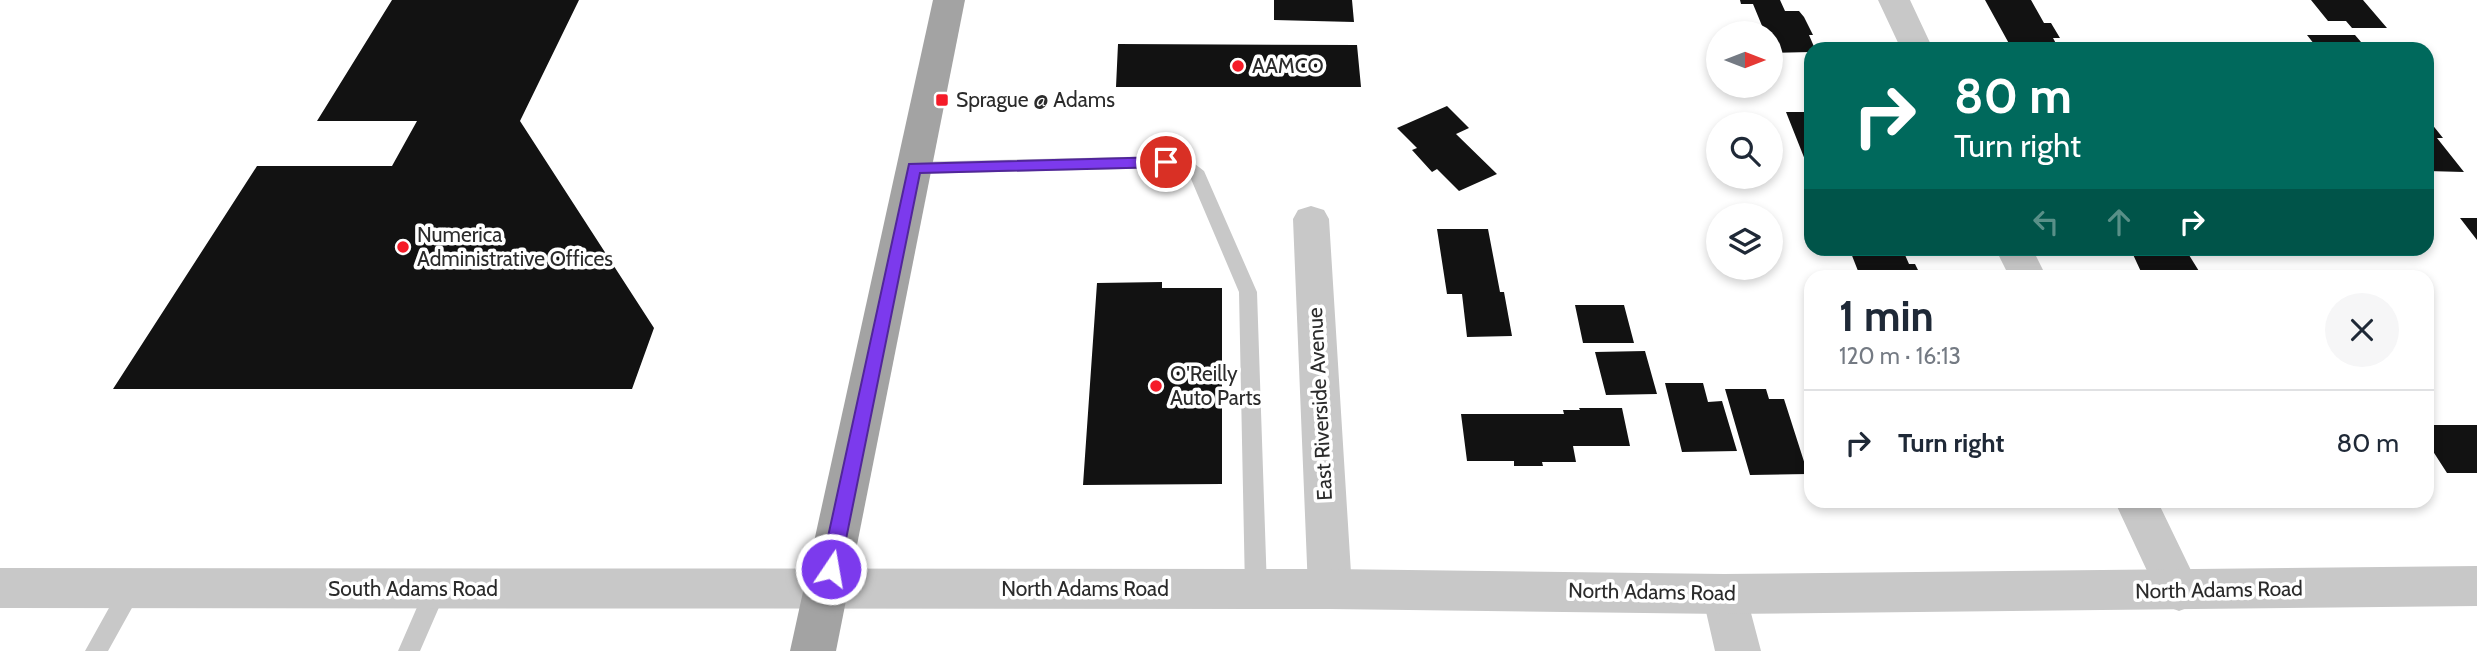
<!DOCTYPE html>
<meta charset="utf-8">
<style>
:root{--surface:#fff;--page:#f6f6f7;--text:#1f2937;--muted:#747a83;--line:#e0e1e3}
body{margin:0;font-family:Cabin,sans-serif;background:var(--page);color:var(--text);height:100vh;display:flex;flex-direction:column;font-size:26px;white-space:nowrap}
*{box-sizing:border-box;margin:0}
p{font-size:23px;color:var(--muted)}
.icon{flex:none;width:38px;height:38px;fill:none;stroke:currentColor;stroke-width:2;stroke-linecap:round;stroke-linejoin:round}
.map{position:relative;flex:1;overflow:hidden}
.details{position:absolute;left:1804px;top:270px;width:630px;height:238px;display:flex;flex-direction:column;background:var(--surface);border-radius:21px;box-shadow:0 4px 10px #0003}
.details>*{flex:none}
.top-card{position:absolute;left:1804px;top:42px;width:630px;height:214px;border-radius:21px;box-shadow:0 4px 10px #0003;background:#00695c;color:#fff;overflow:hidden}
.needle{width:46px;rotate:90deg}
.tools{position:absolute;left:1706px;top:21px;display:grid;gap:14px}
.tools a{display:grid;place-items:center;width:77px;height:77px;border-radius:50%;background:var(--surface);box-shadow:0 4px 10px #0003;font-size:35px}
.pin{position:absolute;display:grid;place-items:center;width:60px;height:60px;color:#fff;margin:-30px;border:4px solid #fff;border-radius:50%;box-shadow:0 2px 7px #0007}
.me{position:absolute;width:77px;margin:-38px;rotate:12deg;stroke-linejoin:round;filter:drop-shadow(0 0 5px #0008)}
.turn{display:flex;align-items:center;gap:24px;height:147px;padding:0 35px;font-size:32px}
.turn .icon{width:91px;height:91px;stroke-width:2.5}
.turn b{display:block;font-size:49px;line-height:60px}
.lanes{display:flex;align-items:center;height:66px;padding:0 35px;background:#0003;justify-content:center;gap:35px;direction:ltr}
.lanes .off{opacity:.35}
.round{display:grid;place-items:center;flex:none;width:74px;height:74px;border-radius:37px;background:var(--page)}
.summary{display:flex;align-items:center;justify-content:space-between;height:119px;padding:0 35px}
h1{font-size:42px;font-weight:700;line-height:52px}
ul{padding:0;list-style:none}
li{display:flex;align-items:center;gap:21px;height:105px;padding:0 35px;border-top:2px solid var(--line)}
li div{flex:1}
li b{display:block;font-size:26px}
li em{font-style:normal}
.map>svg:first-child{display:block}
</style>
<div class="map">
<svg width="2477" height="651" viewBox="0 0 2477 651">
<rect width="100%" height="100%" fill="#fff"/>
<path fill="#121212" d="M 392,0 L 579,0 L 520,121 L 654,328 L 632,389 L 113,389 L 257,166 L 392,166 L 417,121 L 317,121 Z
M 1274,0 L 1352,0 L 1354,22 L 1274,20 Z
M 1740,0 L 1780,0 L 1785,11 L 1799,11 L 1804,17 L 1813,35 L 1809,35 L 1815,49 L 1811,49 L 1811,52 L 1772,53 L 1771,33 L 1765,33 L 1753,4 L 1741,4 Z
M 1985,0 L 2031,0 L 2044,23 L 2051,23 L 2060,38 L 2053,38 L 2059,49 L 2012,49 Z
M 2311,0 L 2363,0 L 2387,28 L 2352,28 L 2346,21 L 2328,21 Z
M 2307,35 L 2355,35 L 2367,49 L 2318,49 Z
M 1118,44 L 1357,45 L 1361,87 L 1116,87 Z
M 1447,106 L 1469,128 L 1456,134 L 1497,174 L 1459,191 L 1437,169 L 1432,172 L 1412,150 L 1417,148 L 1397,128 Z
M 1786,112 L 1811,112 L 1811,175 Z
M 2427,118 L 2443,138 L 2437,138 L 2464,172 L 2427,171 Z
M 2460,218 L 2477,218 L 2477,240 Z
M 1437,229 L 1488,229 L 1500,292 L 1504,292 L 1512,336 L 1467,337 L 1462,294 L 1447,294 Z
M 1849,248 L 1902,248 L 1909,264 L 1915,264 L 1921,276 L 1860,276 Z
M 2130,248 L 2181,248 L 2185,255 L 2189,255 L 2202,276 L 2143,276 Z
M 1162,282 L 1162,288 L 1222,288 L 1222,484 L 1083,485 L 1097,283 Z
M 1575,305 L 1624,305 L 1634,343 L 1583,343 Z
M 1645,351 L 1657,394 L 1606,395 L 1595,352 Z
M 1665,383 L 1703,383 L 1708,402 L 1722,401 L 1737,451 L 1682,452 Z
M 1725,389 L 1766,389 L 1769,399 L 1784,399 L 1808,474 L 1750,475 Z
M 1579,408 L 1622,408 L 1630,446 L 1573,446 L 1576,462 L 1542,462 L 1543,466 L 1514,466 L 1514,461 L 1467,461 L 1461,414 L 1564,414 L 1563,410 L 1580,410 Z
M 2427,425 L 2477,425 L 2477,473 L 2447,473 L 2427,442 Z"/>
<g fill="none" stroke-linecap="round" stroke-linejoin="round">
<path fill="#c8c8c8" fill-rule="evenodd" d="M 1166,156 L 1191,161 L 1204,171 L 1257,292 L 1267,589 L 1264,596 L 1256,599 L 1248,596 L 1245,589 L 1239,292 L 1191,179 L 1180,170 L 1166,168 L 914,174 L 905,168 L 914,162 Z
M 132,578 L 140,581 L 143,588 L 108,651 L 85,651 L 124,581 Z
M 436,579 L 444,582 L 447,589 L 420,651 L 398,651 L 428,582 Z"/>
<path fill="#c8c8c8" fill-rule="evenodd" d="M 1878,0 L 1910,0 L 1933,49 L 1901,49 Z
M 1311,206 L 1324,210 L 1329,219 L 1352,589 L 1346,603 L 1330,609 L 1314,603 L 1308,589 L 1293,219 L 1298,210 Z
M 1995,248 L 2032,248 L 2046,276 L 2009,276 Z
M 2114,500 L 2157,500 L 2201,591 L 2195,605 L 2179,611 L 2163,605 Z
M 1724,574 L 1740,580 L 1746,594 L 1761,651 L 1715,651 L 1702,594 L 1708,580 Z"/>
<path fill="#c8c8c8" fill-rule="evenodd" d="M 2477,566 L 2477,606 L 1724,614 L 1330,609 L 0,608 L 0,568 L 1330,569 L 1724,574 Z"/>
<path fill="#a3a3a3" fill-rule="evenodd" d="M 933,0 L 965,0 L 836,651 L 790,651 Z"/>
</g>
<path fill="#7c3aed" stroke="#51269a" stroke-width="2" d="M 1166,157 L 1174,162 L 1166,167 L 920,173 L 840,569 L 837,574 L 831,577 L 824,574 L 821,569 L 909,164 Z"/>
<g fill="#f51b28" stroke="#fff" stroke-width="2.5">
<circle cx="1238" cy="66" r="7"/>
<rect x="935" y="93" width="14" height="14" rx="3.5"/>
<circle cx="403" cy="247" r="7"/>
<circle cx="1156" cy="386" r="7"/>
</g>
<g text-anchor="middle" stroke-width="7" stroke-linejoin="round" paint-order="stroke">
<g font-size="21" fill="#2b2b2b" stroke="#fff" text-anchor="start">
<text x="1252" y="73">AAMCO</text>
<text x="956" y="107">Sprague @ Adams</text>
<text x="417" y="242">Numerica<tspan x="417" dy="24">Administrative Offices</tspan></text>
<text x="1170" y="381">O'Reilly<tspan x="1170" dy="24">Auto Parts</tspan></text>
</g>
<g font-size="21" fill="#2b2b2b" stroke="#fff">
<text transform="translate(1320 404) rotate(-93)" y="7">East Riverside Avenue</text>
<text x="413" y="596">South Adams Road</text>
<text x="1085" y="596">North Adams Road</text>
<text transform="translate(2219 590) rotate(-1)" y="7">North Adams Road</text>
<text transform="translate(1652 592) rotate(1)" y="7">North Adams Road</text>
</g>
</g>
</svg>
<div class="tools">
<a><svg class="needle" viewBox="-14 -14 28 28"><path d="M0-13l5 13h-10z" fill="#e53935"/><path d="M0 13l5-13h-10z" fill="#747a83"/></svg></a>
<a><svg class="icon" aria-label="search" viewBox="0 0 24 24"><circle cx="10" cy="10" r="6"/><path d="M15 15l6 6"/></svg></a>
<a><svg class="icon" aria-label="layers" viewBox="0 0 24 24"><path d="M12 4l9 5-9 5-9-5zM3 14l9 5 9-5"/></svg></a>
</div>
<div class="pin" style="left:1166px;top:162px;background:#d93025"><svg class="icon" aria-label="arrive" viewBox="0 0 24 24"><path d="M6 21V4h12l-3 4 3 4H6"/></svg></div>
<svg class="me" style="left:831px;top:569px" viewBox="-20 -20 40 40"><circle r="17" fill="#7c3aed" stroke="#fff" stroke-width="3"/><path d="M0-11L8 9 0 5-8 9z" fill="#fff"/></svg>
<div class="top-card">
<div class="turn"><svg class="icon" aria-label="right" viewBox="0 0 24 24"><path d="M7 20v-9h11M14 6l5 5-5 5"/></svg><div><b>80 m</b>Turn right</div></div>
<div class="lanes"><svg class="icon off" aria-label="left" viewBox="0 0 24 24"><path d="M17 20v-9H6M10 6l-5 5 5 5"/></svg><svg class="icon off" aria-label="ahead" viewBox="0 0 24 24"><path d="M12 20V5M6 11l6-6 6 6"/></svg><svg class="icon" aria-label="right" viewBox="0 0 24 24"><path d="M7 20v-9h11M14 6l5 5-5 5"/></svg></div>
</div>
<section class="details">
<div class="summary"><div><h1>1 min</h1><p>120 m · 16:13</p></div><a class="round"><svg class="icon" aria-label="close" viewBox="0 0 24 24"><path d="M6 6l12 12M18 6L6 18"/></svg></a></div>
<ul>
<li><svg class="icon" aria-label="right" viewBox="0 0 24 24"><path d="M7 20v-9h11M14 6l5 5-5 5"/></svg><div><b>Turn right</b></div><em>80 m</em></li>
</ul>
</section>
</div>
